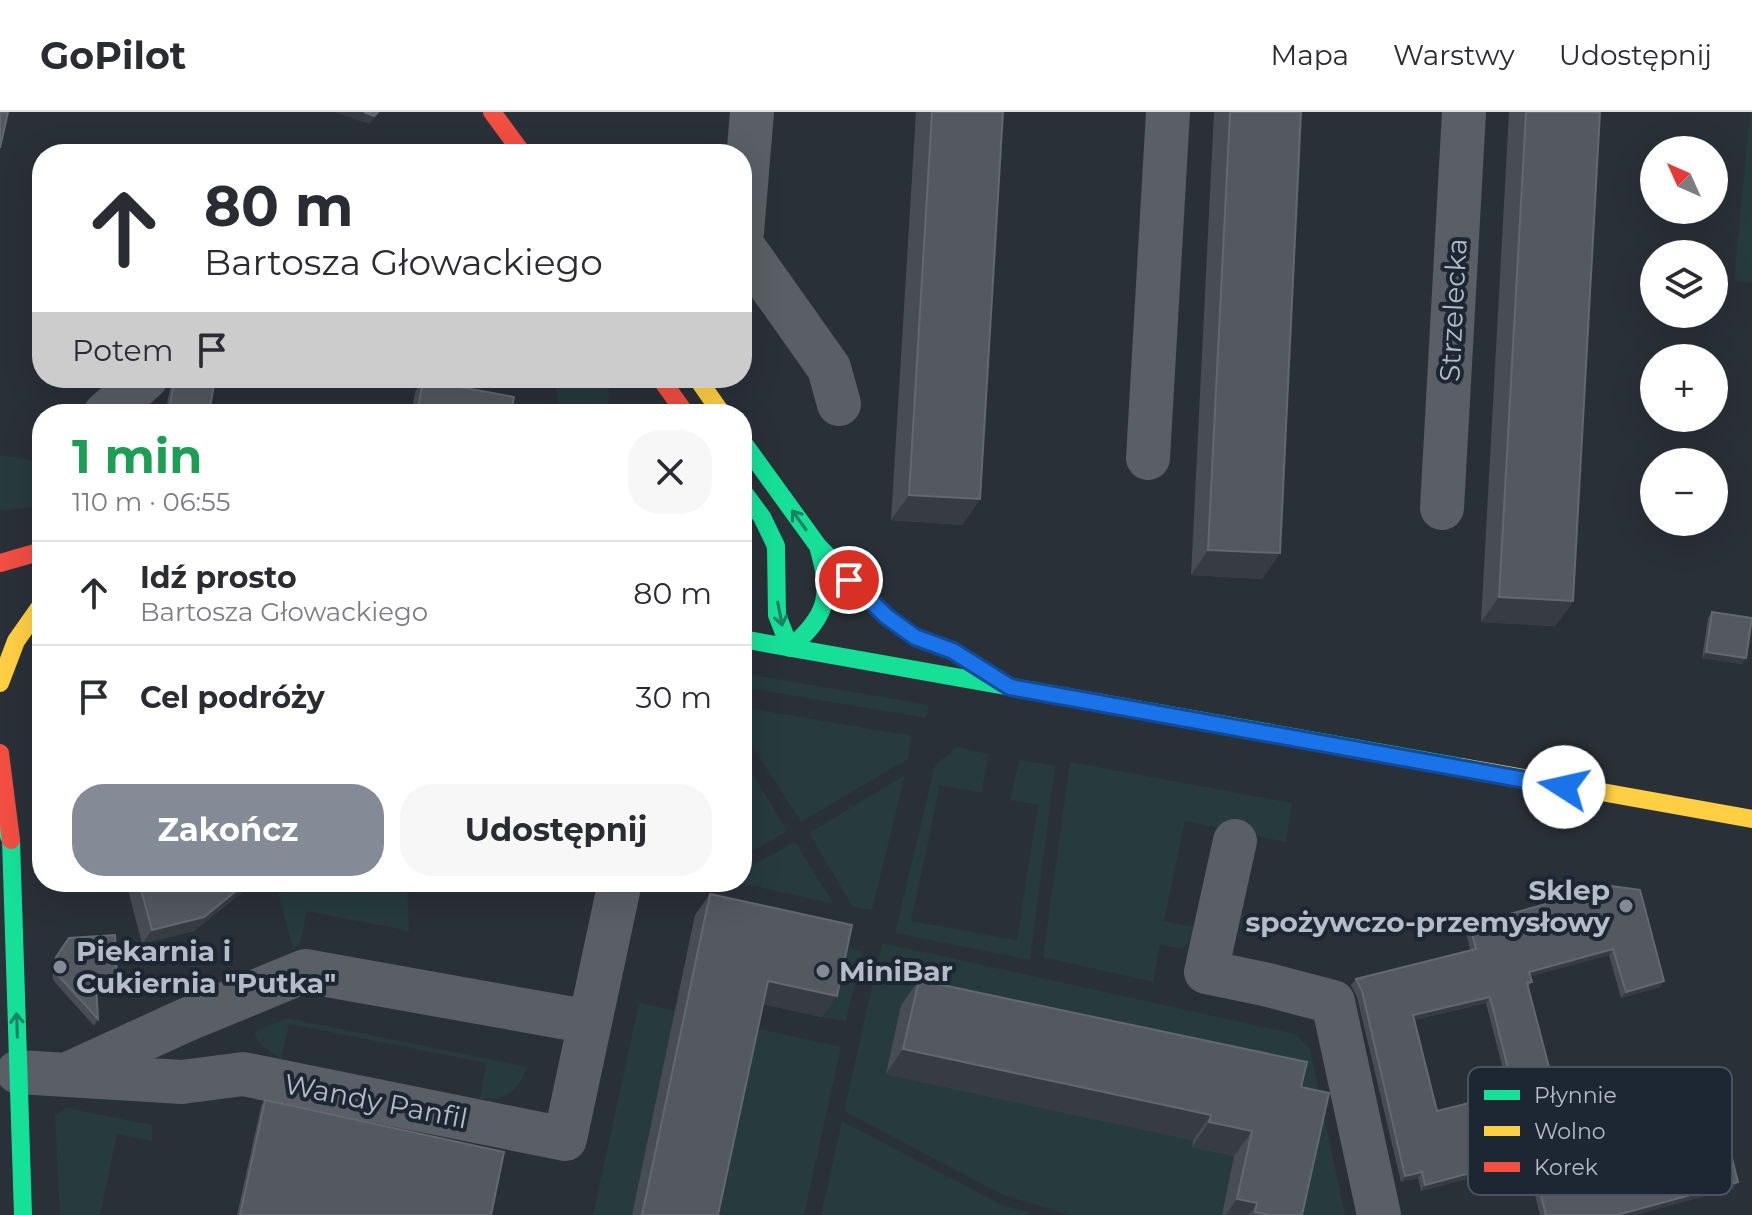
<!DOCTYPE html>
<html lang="pl">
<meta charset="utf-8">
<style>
:root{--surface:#fff;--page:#f7f7f7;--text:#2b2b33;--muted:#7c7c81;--line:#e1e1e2;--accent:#848b96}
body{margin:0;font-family:Montserrat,sans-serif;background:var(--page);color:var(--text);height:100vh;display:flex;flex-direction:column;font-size:30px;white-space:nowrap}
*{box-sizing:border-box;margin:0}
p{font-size:26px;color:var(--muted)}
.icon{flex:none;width:44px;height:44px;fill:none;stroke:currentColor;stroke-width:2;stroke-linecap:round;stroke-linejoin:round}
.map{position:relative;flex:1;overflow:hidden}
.panel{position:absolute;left:32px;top:292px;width:720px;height:488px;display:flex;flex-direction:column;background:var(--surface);border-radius:32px;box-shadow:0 8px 32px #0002}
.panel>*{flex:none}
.banner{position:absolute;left:32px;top:32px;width:720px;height:244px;border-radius:32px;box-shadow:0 8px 32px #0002;background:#fff;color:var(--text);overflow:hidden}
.needle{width:52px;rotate:315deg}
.tools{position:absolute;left:1640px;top:24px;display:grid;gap:16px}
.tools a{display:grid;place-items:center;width:88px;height:88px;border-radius:50%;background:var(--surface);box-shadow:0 8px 32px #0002;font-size:40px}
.pin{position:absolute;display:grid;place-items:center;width:68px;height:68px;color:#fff;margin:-34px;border:4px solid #fff;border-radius:50%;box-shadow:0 2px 8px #0007}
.me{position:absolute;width:88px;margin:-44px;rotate:280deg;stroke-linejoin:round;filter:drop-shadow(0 0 6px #0008)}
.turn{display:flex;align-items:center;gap:28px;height:168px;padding:0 40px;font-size:36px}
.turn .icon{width:104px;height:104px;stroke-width:2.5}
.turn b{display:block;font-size:56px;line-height:68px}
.then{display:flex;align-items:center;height:76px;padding:0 40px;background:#0003;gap:16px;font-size:30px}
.round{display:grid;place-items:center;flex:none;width:84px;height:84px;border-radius:32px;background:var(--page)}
.overview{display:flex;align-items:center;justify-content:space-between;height:136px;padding:0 40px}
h1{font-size:48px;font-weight:700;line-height:60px;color:#1e9e55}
.primary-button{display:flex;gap:16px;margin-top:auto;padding:16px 40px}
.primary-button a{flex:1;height:92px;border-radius:32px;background:var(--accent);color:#fff;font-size:32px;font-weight:700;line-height:92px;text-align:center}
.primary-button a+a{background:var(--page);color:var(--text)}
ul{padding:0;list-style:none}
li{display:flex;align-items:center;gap:24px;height:104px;padding:0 40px;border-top:2px solid var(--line)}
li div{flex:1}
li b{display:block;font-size:30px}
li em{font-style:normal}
header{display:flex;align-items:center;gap:48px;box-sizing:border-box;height:112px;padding:0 40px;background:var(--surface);border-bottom:2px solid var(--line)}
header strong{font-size:38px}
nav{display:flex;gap:44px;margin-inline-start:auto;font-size:28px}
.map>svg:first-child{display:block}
</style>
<header>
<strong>GoPilot</strong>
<nav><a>Mapa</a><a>Warstwy</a><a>Udostępnij</a></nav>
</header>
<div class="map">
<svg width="1752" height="1103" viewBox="0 0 1752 1103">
<rect width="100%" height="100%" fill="#2a3038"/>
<path fill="#273a3e" d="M 1750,0 L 1752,0 L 1752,171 L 1734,169 Z
M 554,266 L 604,266 L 609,272 L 608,302 L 560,302 Z
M 0,343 L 36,349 L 42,371 L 42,394 L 0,399 Z
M 742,561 L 929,593 L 926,606 L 742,575 Z
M 742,595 L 912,624 L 908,647 L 801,710 L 742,618 Z
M 957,635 L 989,642 L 981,681 L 940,673 L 911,809 L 1017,828 L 1038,693 L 1010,688 L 1019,648 L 1055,654 L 1030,848 L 895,821 L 935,653 Z
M 742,644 L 787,719 L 742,745 Z
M 1070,650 L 1292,691 L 1286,730 L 1185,709 L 1164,809 L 1198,816 L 1196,824 L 1182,837 L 1160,833 L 1153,870 L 1043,845 Z
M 905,663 L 872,798 L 853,795 L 809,721 Z
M 795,730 L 834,792 L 737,770 L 742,770 L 742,759 Z
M 337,770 L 407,770 L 409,819 L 307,799 L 300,832 L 293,836 L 278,781 Z
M 882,831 L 1295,922 L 1310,937 L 1345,1103 L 1070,1103 L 1003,1083 L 844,999 Z
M 837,834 L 862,839 L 846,909 L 822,905 Z
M 639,891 L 841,935 L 804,1103 L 593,1103 Z
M 287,906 L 527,955 C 519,980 506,988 480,987 L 486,951 L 289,912 L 281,947 L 261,933 L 254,920 Z
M 66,996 L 152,1013 L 152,1029 L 117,1022 L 100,1103 L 60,1103 L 55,1003 Z
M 842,1009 L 1000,1092 L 1035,1103 L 821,1103 Z"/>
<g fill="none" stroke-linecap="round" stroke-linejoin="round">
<path stroke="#5a5e66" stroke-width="44" d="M 742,121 L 752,0
M 742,133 L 829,256 L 839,292
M 105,302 L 146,266
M 1148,346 L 1168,0
M 1442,396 L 1464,0
M 1235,729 L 1206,860 L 1264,872 L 1333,890 L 1379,1103
M 18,960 L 182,970 L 243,962 L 565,1027 L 620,770
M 70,961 L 186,908 L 305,859 L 590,910"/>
<path stroke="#16e098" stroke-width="18" d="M 742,329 L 818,434 L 886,504 L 915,525 L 953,539 L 981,557
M 742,378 L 762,405 L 776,434 L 777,503 L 790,536
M 742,527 L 1462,655
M 790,536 C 829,502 832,483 818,434
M 0,706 L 11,728 L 23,1103"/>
<path stroke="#ffcf43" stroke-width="18" d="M 697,266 L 722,302
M 0,571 L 16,529 L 42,492
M 1462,655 L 1752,707"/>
<path stroke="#f24e42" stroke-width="18" d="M 492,0 L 523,42
M 660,266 L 686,302
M 0,451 L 42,439
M 0,641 L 11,728"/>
</g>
<path fill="#474c55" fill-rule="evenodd" d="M 916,0 L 1003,0 L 980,387 L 962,413 L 891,408 Z
M 1214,0 L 1301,0 L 1280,441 L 1262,467 L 1191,463 Z
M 1509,0 L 1600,0 L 1573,489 L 1555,514 L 1481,510 Z
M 174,266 L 184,266 L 209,302 L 165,302 L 171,270 Z
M 423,268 L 511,302 L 411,302 L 415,280 Z
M 1712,500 L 1742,552 L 1702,546 L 1708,506 Z
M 126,770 L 255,770 L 194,819 L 142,832 Z
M 1611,774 L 1664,869 L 1660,875 L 1621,886 L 1609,843 L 1530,864 L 1532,870 L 1528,875 L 1567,1024 L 1713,1017 L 1734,1076 L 1635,1103 L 1540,1103 L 1527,1051 L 1421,1079 L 1418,1066 L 1401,1070 L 1357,885 L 1351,873 L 1356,867 L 1470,838 L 1466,819 L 1470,813 ZM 1486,891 L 1509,981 L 1437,999 L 1414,908 Z
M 710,782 L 822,905 L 763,892 L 718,1103 L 632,1103 L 695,803 Z
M 69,826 L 113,876 L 96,877 L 98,907 L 94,914 L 53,868 L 52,851 Z
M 919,868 L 1301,975 L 1302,1103 L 1222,1103 L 1234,1044 L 1192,1035 L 1193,1028 L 886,962 L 901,893 Z
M 265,988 L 491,1103 L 237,1103 L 261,994 Z"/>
<path fill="#373c44" d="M 334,0 L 380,0 L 369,12 Z
M 909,383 L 980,387 L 962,413 L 891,408 Z
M 1208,438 L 1280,441 L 1262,467 L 1191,463 Z
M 1499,485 L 1573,489 L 1555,514 L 1481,510 Z
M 1706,540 L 1746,546 L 1742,552 L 1702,546 Z
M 247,770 L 255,770 L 194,819 L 142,832 L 152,818 Z
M 1613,837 L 1609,843 L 1525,866 L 1529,860 Z
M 768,869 L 837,884 L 822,905 L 753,890 Z
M 1664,869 L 1660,875 L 1621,886 L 1626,880 Z
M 117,870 L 113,876 L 91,877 L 96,871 Z
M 1490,885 L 1486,891 L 1409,909 L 1413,903 Z
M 903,937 L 1211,1003 L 1193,1028 L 886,962 Z
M 1209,1010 L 1252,1019 L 1234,1044 L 1192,1035 Z
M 1531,1045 L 1527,1051 L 1421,1079 L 1425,1073 Z
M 1422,1060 L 1418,1066 L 1401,1070 L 1405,1064 Z
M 1738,1070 L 1734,1076 L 1635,1103 L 1617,1103 Z
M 1237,1087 L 1257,1091 L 1249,1103 L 1226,1103 Z"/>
<path fill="#535861" stroke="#626872" stroke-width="2" fill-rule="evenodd" d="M 0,0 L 8,0 L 0,36 Z
M 364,0 L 378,0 L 374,4 Z
M 932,0 L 1003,0 L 980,387 L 909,383 Z
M 1230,0 L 1301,0 L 1280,441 L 1208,438 Z
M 1526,0 L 1600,0 L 1573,489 L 1499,485 Z
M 175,266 L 184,266 L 214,272 L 209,302 L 168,302 Z
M 423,268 L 514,285 L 511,302 L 417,302 Z
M 1712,500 L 1752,506 L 1746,546 L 1706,540 Z
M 139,770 L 247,770 L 204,805 L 152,818 Z
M 1611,774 L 1640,778 L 1664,869 L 1626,880 L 1613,837 L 1529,860 L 1532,870 L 1527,871 L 1567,1024 L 1705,987 L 1713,1017 L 1724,1015 L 1738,1070 L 1617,1103 L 1546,1103 L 1531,1045 L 1425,1073 L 1422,1060 L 1405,1064 L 1362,879 L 1356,867 L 1476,837 L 1470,813 ZM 1490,885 L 1514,980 L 1437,999 L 1413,903 Z
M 710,782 L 852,813 L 837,884 L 768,869 L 718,1103 L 642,1103 Z
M 115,823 L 117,870 L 96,871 L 98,907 L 57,862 L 56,845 L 69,826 Z
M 919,868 L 1307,950 L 1301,975 L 1329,981 L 1302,1103 L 1270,1103 L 1255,1100 L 1257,1091 L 1237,1087 L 1252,1019 L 1209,1010 L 1211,1003 L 903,937 Z
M 265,988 L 504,1040 L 491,1103 L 240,1103 Z"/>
<defs><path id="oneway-shaft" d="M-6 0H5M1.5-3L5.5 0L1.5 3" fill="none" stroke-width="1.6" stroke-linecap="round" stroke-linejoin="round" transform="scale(2)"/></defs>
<g stroke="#1a8366">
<use href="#oneway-shaft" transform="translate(799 408) rotate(-126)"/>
<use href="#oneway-shaft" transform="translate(780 502) rotate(79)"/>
<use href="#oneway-shaft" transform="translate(17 913) rotate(-92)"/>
</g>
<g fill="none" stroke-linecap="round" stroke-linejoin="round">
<defs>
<path id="route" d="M 849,468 L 886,504 L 915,525 L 953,539 L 1010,575 L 1564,675"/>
</defs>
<use href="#route" stroke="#114b97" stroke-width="20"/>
<use href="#route" stroke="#1a73e8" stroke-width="14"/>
</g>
<g fill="#848b96" stroke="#1d2633" stroke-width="3">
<circle cx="1626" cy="794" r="8"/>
<circle cx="60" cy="855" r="8"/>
<circle cx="823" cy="859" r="8"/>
</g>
<g text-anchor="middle" stroke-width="8" stroke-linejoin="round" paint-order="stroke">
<g font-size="28" fill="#b4bcc9" stroke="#1d2633">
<text transform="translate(1453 198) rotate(-87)" y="10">Strzelecka</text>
<text transform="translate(376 989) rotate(11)" y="10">Wandy Panfil</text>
</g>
<g font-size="28" font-weight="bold" fill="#b4bcc9" stroke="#1d2633" text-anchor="start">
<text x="1610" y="788" text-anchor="end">Sklep<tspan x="1610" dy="32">spożywczo-przemysłowy</tspan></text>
<text x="76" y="849">Piekarnia i<tspan x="76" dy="32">Cukiernia "Putka"</tspan></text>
<text x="839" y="869">MiniBar</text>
</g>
</g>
<rect x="1468" y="955" width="264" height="128" rx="12" fill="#1d2633" stroke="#4a5360" stroke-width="2"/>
<rect x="1484" y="978" width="36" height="10" fill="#16e098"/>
<rect x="1484" y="1014" width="36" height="10" fill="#ffcf43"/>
<rect x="1484" y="1050" width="36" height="10" fill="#f24e42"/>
<g font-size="22" fill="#b4bcc9">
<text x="1534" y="991">Płynnie</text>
<text x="1534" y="1027">Wolno</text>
<text x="1534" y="1063">Korek</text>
</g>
</svg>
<div class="tools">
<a><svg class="needle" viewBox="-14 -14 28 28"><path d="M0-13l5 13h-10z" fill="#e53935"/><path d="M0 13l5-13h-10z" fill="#7c7c81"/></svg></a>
<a><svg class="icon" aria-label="layers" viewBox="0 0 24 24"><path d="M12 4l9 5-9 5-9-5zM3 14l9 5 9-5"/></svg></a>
<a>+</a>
<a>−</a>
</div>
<div class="pin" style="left:849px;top:468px;background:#d93025"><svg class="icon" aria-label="arrive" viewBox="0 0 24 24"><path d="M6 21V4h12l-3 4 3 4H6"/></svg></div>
<svg class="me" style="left:1564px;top:675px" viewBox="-20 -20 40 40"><circle r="19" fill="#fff"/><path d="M0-13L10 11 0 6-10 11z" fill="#1a73e8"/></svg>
<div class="banner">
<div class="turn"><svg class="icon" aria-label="ahead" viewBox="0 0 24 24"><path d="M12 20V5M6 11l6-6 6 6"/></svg><div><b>80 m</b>Bartosza Głowackiego</div></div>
<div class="then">Potem<svg class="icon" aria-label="arrive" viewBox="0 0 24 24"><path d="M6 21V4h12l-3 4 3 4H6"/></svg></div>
</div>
<section class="panel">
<div class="overview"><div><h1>1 min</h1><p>110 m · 06:55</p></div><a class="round"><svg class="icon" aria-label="close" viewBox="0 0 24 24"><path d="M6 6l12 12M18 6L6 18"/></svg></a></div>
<ul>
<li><svg class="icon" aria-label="ahead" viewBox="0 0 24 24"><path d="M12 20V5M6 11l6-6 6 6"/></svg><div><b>Idź prosto</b><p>Bartosza Głowackiego</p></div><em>80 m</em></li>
<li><svg class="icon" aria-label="arrive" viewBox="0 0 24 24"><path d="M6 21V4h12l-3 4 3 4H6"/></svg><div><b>Cel podróży</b></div><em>30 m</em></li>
</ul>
<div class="primary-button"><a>Zakończ</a><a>Udostępnij</a></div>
</section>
</div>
